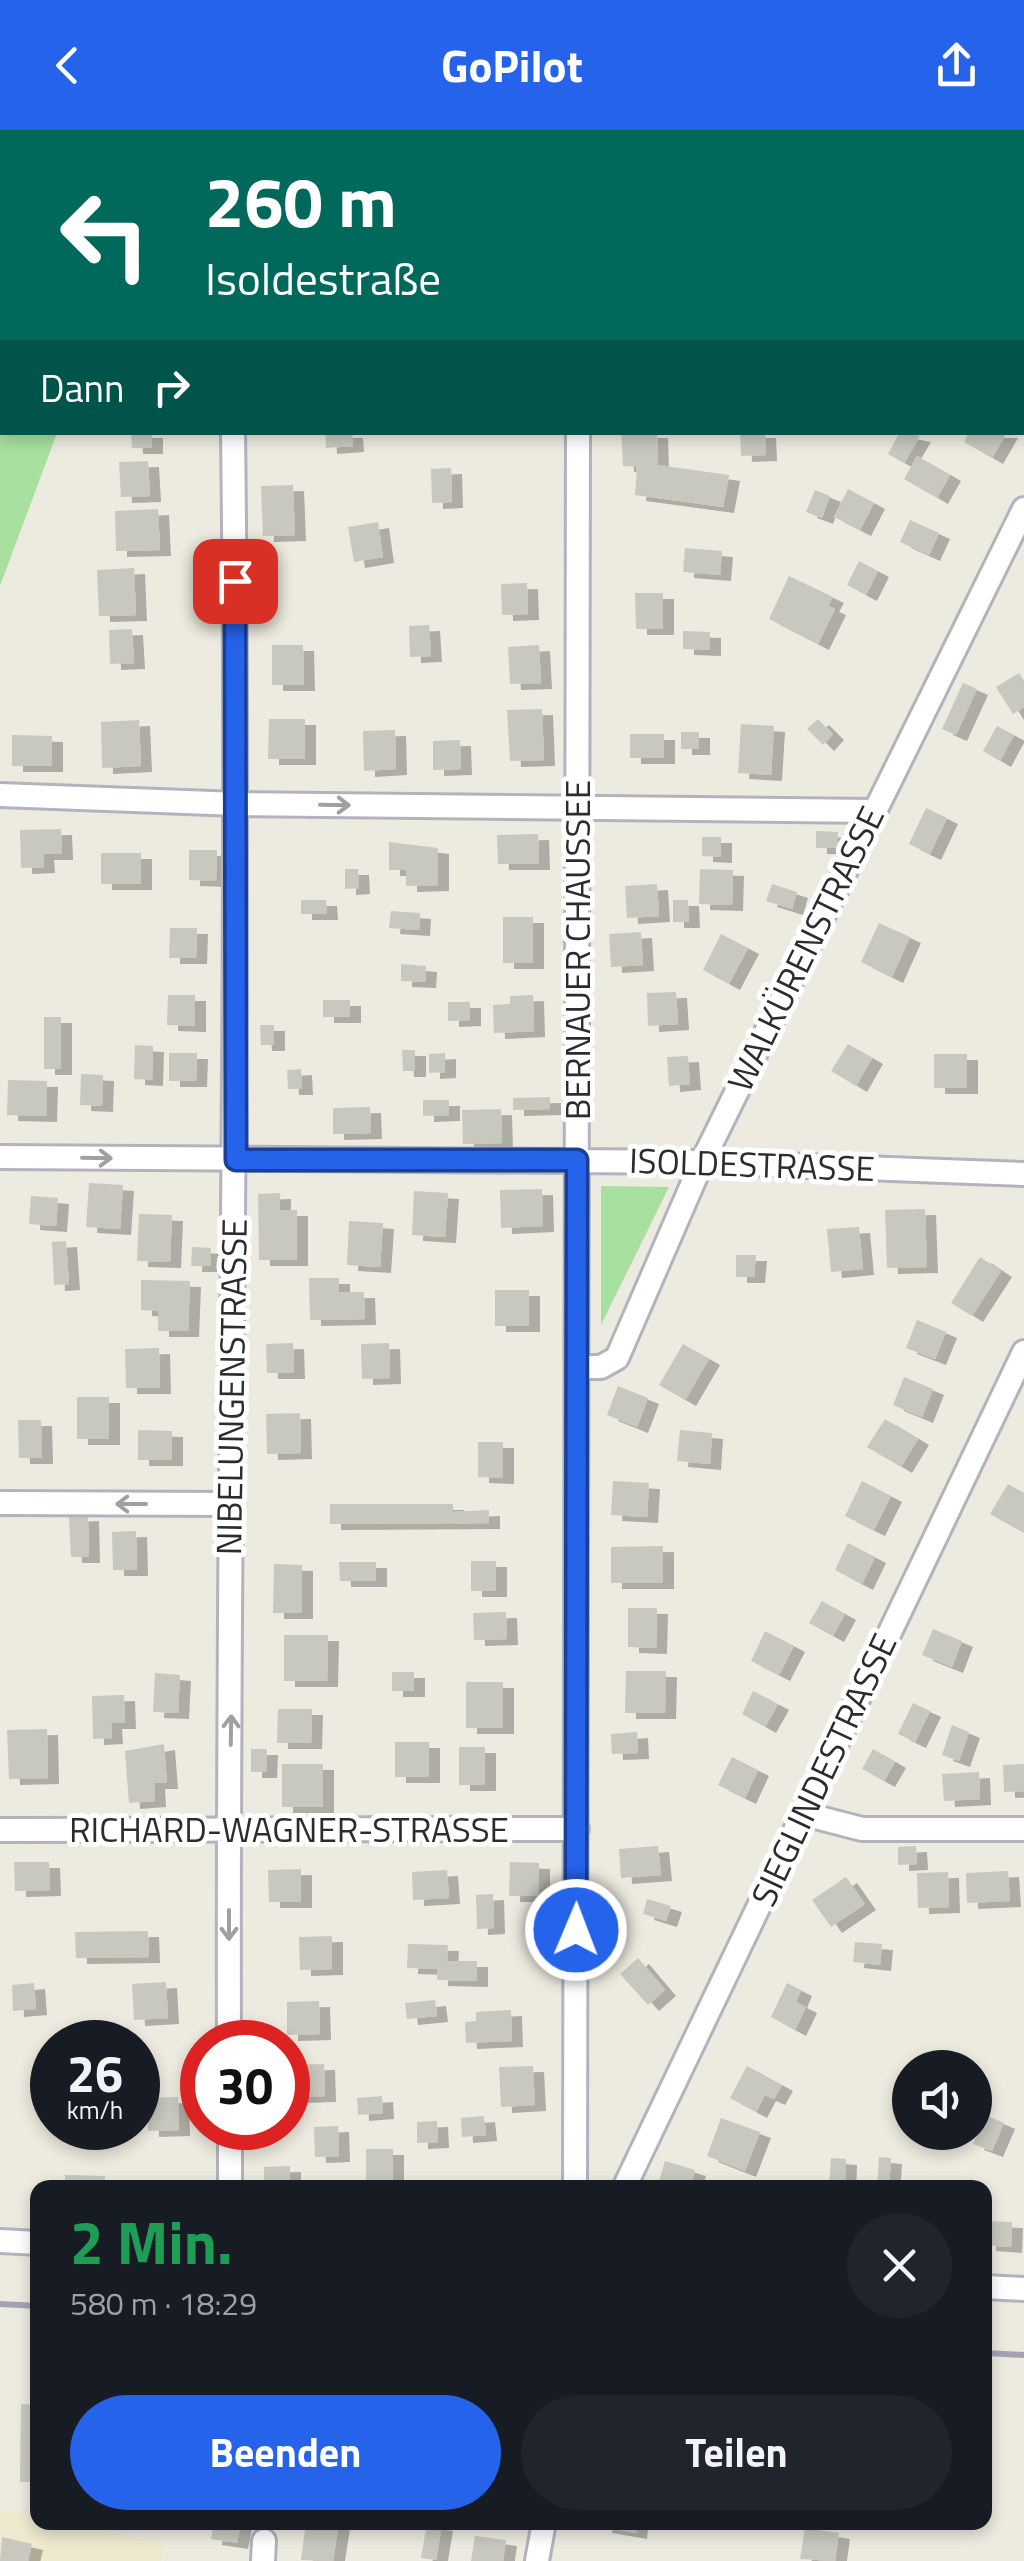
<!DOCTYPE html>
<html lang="de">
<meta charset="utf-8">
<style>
:root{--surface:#171b24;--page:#20242c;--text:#f1f3f6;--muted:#9ea1a6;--accent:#2563eb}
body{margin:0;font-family:"Titillium Web",sans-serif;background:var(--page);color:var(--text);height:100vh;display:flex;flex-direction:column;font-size:38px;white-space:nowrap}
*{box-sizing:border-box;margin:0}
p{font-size:32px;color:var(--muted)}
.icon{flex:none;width:55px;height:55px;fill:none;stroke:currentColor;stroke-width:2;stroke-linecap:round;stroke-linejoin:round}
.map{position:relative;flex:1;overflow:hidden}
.details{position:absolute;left:30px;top:2050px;width:962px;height:350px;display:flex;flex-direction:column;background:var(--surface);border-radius:20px;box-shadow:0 5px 15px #0003}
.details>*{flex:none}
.hud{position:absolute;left:0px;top:0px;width:1025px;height:305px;box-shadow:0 5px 15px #0003;background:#00695c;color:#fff;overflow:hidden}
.fabs{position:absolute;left:892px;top:1920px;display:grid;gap:20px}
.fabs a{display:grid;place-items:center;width:100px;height:100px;border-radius:50%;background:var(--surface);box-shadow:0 5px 15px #0003;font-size:50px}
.speed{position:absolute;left:30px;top:1890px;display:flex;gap:20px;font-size:50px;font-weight:700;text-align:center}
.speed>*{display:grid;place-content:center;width:130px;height:130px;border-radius:50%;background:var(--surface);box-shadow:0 5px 15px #0003;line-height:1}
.speed small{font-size:25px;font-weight:400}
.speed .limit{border:15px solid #d22;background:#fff;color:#111}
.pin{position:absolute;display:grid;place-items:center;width:85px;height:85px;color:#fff;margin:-42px;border-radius:20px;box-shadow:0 5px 15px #0006}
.me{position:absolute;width:110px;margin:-55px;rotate:1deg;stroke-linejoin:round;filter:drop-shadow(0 0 8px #0008)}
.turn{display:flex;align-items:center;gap:35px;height:210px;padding:0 40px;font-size:45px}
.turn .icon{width:130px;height:130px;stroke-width:2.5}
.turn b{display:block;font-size:70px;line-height:85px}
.then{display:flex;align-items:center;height:95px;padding:0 40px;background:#0003;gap:20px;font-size:38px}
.round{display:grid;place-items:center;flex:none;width:105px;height:105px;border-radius:52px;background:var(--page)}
.headline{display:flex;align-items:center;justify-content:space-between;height:170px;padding:0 40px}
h1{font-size:60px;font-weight:700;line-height:75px;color:#1e9e55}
.button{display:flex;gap:20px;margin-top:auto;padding:20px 40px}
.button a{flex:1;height:115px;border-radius:60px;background:var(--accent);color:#fff;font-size:40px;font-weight:700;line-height:115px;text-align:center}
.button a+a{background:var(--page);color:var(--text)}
header{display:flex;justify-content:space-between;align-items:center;height:130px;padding:0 40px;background:var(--accent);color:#fff;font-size:45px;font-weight:700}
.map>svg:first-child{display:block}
</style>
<header><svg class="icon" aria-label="back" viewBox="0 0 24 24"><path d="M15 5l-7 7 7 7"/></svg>GoPilot<svg class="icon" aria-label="share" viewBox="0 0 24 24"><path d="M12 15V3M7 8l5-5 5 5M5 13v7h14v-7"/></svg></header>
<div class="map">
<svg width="1024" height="2431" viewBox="0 0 1024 2431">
<defs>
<filter id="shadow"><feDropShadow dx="11" dy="6" stdDeviation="0" flood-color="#0004"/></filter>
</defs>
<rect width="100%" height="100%" fill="#edeadf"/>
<path fill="#edead0" d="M 0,2379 L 37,2387 L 38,2392 L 62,2393 L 165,2414 L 161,2431 L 0,2431 Z"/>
<path fill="#a7e09f" d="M 0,0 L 588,0 L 2,2 L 2,302 L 57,303 L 0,456 Z
M 612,0 L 1024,0 L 1024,97 L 1022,2 Z
M 601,1056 L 669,1057 L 601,1195 Z"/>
<path fill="#c9c8be" filter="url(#shadow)" d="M 131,302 L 152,302 L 152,318 L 132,318 Z
M 325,302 L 352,302 L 353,316 L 326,318 Z
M 621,302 L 657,302 L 658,335 L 729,345 L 723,377 L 635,365 L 637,337 L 623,336 Z
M 740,302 L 765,302 L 766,325 L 741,326 Z
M 900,302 L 920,306 L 904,333 L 888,324 Z
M 969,302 L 1007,302 L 992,328 L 964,312 Z
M 917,326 L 950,345 L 937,368 L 904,349 Z
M 148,331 L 150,366 L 121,367 L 119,332 Z
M 451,338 L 452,372 L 432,373 L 431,339 Z
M 293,355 L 295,405 L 263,406 L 261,356 Z
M 848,359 L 874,373 L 860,400 L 834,387 Z
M 815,360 L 830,366 L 822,388 L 806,382 Z
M 158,379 L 160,420 L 116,421 L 115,381 Z
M 910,390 L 939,403 L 929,425 L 900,412 Z
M 378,392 L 383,427 L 354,432 L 348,397 Z
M 685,418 L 722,421 L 720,445 L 683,442 Z
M 859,431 L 878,441 L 866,465 L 847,455 Z
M 134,438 L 136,485 L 99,486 L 97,440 Z
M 789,446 L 833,467 L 828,476 L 835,479 L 818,514 L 769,489 Z
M 527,453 L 528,484 L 502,485 L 501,454 Z
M 635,463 L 663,463 L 663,499 L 636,499 Z
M 429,495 L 431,526 L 410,527 L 409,496 Z
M 132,499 L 134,533 L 110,534 L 109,500 Z
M 683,501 L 710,502 L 710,520 L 683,519 Z
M 272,515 L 303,515 L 304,555 L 272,555 Z
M 539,515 L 541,553 L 510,554 L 508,517 Z
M 1019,543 L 1024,551 L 1024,577 L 1013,584 L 996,557 Z
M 963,553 L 977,559 L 956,605 L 942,599 Z
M 542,579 L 544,630 L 510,631 L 507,580 Z
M 269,589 L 305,589 L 305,629 L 268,629 Z
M 818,589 L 833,604 L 823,615 L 807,599 Z
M 139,590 L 141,636 L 102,638 L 101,592 Z
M 741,594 L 774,596 L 771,645 L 738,643 Z
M 997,596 L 1014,605 L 1000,631 L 983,621 Z
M 395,600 L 396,639 L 364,641 L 363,601 Z
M 681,602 L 699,602 L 699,619 L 681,619 Z
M 630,604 L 664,604 L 664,628 L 630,628 Z
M 12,605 L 52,606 L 52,636 L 12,636 Z
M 460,610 L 461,639 L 433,640 L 433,611 Z
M 926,678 L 947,688 L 930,724 L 909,714 Z
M 61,699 L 62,724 L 43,724 L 44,737 L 21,738 L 20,700 Z
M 816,701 L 838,702 L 838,718 L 816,718 Z
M 538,704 L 539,734 L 498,734 L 497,705 Z
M 702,707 L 721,707 L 721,727 L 702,726 Z
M 389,712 L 438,718 L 438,755 L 406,756 L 406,740 L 389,740 Z
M 189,720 L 217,720 L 216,751 L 189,750 Z
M 101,723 L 141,723 L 141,754 L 101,754 Z
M 345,739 L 358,739 L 359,758 L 345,759 Z
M 700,739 L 733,740 L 732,775 L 699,774 Z
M 657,754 L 659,786 L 627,788 L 625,756 Z
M 772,754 L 797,762 L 792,779 L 766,771 Z
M 301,770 L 326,770 L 327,784 L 301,784 Z
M 673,770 L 688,770 L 689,792 L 673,792 Z
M 391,781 L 420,783 L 419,800 L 389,798 Z
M 503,787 L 533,787 L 533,833 L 503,833 Z
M 879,793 L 910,807 L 892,847 L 861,832 Z
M 170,798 L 197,798 L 196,828 L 169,828 Z
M 641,802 L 643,835 L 611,837 L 609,804 Z
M 721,804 L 748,818 L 729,854 L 703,840 Z
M 401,834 L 426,836 L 425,852 L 401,851 Z
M 676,862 L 678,894 L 648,896 L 647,863 Z
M 168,865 L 195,865 L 195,896 L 167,895 Z
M 533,865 L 534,901 L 494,903 L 493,875 L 510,874 L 510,866 Z
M 323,870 L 350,870 L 350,887 L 323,887 Z
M 448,872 L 470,872 L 470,890 L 448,891 Z
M 44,887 L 61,887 L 61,939 L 44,939 Z
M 260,895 L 274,895 L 274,915 L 261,915 Z
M 848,914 L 872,928 L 856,956 L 831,941 Z
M 135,915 L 153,916 L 152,950 L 134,949 Z
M 402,920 L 415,920 L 415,941 L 403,941 Z
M 169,923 L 197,923 L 196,951 L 169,951 Z
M 445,923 L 445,942 L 429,943 L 429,924 Z
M 934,924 L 967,924 L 967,958 L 934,958 Z
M 688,926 L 690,954 L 669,956 L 667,927 Z
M 301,939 L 302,959 L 288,959 L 287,940 Z
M 81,944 L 103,945 L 102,976 L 80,975 Z
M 8,950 L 47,951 L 46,986 L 7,985 Z
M 550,967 L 550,979 L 513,980 L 513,968 Z
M 423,970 L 449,970 L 449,985 L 423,986 Z
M 370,977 L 371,1003 L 333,1004 L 333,978 Z
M 501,979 L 502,1013 L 463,1014 L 462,980 Z
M 89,1053 L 123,1055 L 120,1099 L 86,1097 Z
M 542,1059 L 543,1096 L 501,1098 L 500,1060 Z
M 414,1061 L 448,1063 L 445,1107 L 412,1105 Z
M 280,1063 L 280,1080 L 297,1080 L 297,1130 L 259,1130 L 258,1064 Z
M 31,1066 L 58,1068 L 56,1096 L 29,1094 Z
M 925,1079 L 927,1137 L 887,1138 L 885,1080 Z
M 139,1084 L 172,1085 L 170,1132 L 137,1131 Z
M 349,1091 L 383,1093 L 380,1137 L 347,1135 Z
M 859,1097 L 863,1139 L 831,1142 L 827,1099 Z
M 66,1111 L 69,1154 L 54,1155 L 52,1112 Z
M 192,1117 L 211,1118 L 211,1136 L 191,1136 Z
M 736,1125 L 756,1125 L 754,1147 L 736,1147 Z
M 980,1127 L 1001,1141 L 972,1186 L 951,1173 Z
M 309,1148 L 339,1148 L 339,1162 L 364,1162 L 365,1189 L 310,1190 Z
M 141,1150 L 190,1151 L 188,1201 L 158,1201 L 158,1181 L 141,1180 Z
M 495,1160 L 529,1160 L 529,1196 L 495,1196 Z
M 917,1190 L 946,1202 L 935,1229 L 906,1218 Z
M 293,1213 L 294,1243 L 267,1243 L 266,1214 Z
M 389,1213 L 390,1248 L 362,1249 L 361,1214 Z
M 683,1214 L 709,1229 L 685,1270 L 659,1255 Z
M 159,1218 L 160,1258 L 126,1258 L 125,1219 Z
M 904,1247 L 933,1259 L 922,1287 L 893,1275 Z
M 618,1256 L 648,1268 L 637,1297 L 607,1285 Z
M 77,1267 L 109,1267 L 109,1309 L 77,1309 Z
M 300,1283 L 301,1323 L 267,1324 L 266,1284 Z
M 885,1289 L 918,1309 L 901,1337 L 867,1317 Z
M 18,1290 L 41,1290 L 42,1328 L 19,1328 Z
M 138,1300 L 172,1301 L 172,1330 L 138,1330 Z
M 680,1300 L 712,1303 L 710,1334 L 677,1331 Z
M 478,1312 L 503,1312 L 503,1348 L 478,1347 Z
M 613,1351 L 649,1353 L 647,1387 L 611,1385 Z
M 862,1351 L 891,1366 L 874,1400 L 845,1386 Z
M 1008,1354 L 1024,1363 L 1024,1403 L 990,1384 Z
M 330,1374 L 453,1374 L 453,1382 L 489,1380 L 489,1393 L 330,1394 Z
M 88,1385 L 89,1427 L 71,1427 L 69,1386 Z
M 136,1401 L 137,1440 L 113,1440 L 112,1402 Z
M 848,1413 L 875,1427 L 862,1454 L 835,1440 Z
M 663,1416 L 663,1453 L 611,1453 L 611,1417 Z
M 471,1431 L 496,1431 L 496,1461 L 471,1461 Z
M 339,1432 L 376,1432 L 376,1451 L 340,1451 Z
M 274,1434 L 302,1435 L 302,1483 L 273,1483 Z
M 822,1471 L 845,1484 L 833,1506 L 809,1493 Z
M 628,1478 L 657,1478 L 656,1518 L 628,1517 Z
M 506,1482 L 507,1509 L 474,1510 L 473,1483 Z
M 933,1499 L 962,1511 L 952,1537 L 922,1525 Z
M 765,1501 L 794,1516 L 779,1545 L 751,1531 Z
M 284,1505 L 328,1505 L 327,1551 L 284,1551 Z
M 626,1541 L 666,1541 L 665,1583 L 625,1583 Z
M 392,1542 L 414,1542 L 414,1561 L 392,1561 Z
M 155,1543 L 180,1545 L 178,1583 L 153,1582 Z
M 466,1552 L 503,1552 L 503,1598 L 466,1598 Z
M 753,1561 L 778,1574 L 765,1597 L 742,1584 Z
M 124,1565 L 125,1593 L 111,1593 L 112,1608 L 93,1609 L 92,1566 Z
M 913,1573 L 930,1581 L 915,1612 L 898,1604 Z
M 278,1579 L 312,1579 L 311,1613 L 277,1613 Z
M 952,1595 L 969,1602 L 959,1631 L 942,1625 Z
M 47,1599 L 48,1648 L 9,1649 L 7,1600 Z
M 637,1602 L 638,1623 L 612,1624 L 611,1604 Z
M 395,1612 L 429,1612 L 429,1647 L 395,1647 Z
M 164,1614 L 167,1653 L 154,1653 L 155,1671 L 129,1673 L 125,1621 Z
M 459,1617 L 485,1617 L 485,1655 L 459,1655 Z
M 251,1619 L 267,1619 L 266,1642 L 251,1642 Z
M 873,1619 L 895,1632 L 884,1651 L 862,1639 Z
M 732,1627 L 758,1640 L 745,1668 L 718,1655 Z
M 282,1634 L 323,1634 L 323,1677 L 282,1677 Z
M 1024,1634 L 1024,1661 L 1004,1662 L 1003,1635 Z
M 979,1642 L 980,1669 L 944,1671 L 942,1644 Z
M 658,1716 L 661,1745 L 621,1748 L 619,1719 Z
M 916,1716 L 917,1734 L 898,1735 L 898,1717 Z
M 14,1732 L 49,1732 L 50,1760 L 15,1761 Z
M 510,1732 L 539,1733 L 539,1766 L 509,1766 Z
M 301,1739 L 301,1772 L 269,1772 L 268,1740 Z
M 447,1740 L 449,1768 L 413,1770 L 412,1742 Z
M 1008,1741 L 1010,1771 L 967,1773 L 966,1743 Z
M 948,1742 L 949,1777 L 918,1778 L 917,1743 Z
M 846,1747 L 865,1774 L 831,1797 L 812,1770 Z
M 493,1764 L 494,1798 L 477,1799 L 476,1765 Z
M 647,1769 L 671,1776 L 666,1791 L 643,1784 Z
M 148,1801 L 149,1827 L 76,1828 L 75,1802 Z
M 332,1806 L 332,1839 L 300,1840 L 299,1807 Z
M 855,1812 L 882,1814 L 880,1835 L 853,1832 Z
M 408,1814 L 448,1815 L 447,1831 L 477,1831 L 477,1851 L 437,1850 L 437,1839 L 407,1838 Z
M 638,1828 L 665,1860 L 648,1875 L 620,1844 Z
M 166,1852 L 168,1888 L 134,1890 L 132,1854 Z
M 34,1853 L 36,1879 L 13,1881 L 12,1855 Z
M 787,1853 L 801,1860 L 796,1872 L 806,1877 L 795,1900 L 771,1887 Z
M 435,1870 L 437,1886 L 407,1889 L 405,1873 Z
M 319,1871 L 320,1904 L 287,1905 L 287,1872 Z
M 511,1880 L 512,1911 L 466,1913 L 465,1892 L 476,1891 L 476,1882 Z
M 324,1934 L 325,1966 L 293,1967 L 292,1935 Z
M 533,1936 L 535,1975 L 501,1977 L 499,1937 Z
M 747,1936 L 782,1955 L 774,1969 L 765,1965 L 756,1982 L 730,1968 Z
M 382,1966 L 383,1983 L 358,1985 L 357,1968 Z
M 178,1967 L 179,2000 L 148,2001 L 147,1968 Z
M 986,1985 L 1004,1993 L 992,2021 L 973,2014 Z
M 484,1986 L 486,2005 L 462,2007 L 461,1988 Z
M 721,1988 L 760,2002 L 745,2041 L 707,2026 Z
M 437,1991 L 438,2012 L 417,2013 L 417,1992 Z
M 338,1996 L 339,2026 L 315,2027 L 314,1997 Z
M 366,2019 L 393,2019 L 393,2058 L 366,2058 Z
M 879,2027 L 891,2028 L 889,2058 L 877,2058 Z
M 831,2028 L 846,2029 L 845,2058 L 829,2058 Z
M 665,2031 L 695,2040 L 690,2058 L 657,2058 Z
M 290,2036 L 290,2058 L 264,2058 L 264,2037 Z
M 65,2045 L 105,2046 L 104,2058 L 65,2058 Z
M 986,2091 L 1012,2092 L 1011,2117 L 985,2115 Z
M 21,2274 L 38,2275 L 38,2352 L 20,2352 Z
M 214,2392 L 241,2392 L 237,2413 L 211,2409 Z
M 306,2392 L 339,2393 L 333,2431 L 301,2430 Z
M 602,2392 L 637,2392 L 636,2403 L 601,2397 Z
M 427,2393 L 442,2395 L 436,2430 L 421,2428 Z
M 805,2398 L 839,2403 L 835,2431 L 800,2429 Z
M 475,2406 L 506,2410 L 503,2431 L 471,2431 Z
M 2,2407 L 32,2414 L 28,2431 L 0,2431 Z"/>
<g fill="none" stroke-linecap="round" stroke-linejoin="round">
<defs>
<path id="street" d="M 601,2 L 602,0
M 1022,122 L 1024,122
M 0,665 L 238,674 L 874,681
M 0,1027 L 702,1032 L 1024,1044
M 578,1237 L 601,1237 L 617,1228 L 702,1032 L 1024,379
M 0,1373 L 229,1374
M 804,1684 L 862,1699 L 1024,1699
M 0,1700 L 577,1699
M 229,1912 C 227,1376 240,839 233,302
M 230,1998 L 230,2058
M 575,2058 L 578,302
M 624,2058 L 1024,1222
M 0,2111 L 38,2113
M 985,2157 L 1024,2159
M 263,2431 L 264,2411
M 537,2431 L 544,2392"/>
</defs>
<use href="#street" stroke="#b3b3bf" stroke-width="28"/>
<use href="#street" stroke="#fff" stroke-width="22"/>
<path stroke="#a4a2b5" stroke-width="6" d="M 0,2174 L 38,2176
M 985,2223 L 1024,2225"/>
</g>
<defs><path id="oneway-shaft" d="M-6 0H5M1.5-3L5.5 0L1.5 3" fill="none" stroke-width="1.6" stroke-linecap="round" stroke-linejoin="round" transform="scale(2.5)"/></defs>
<g stroke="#a0a0a0">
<use href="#oneway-shaft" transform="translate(335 675) rotate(1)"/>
<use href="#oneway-shaft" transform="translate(97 1028) rotate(1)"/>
<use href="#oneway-shaft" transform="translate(131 1374) rotate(-180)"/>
<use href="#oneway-shaft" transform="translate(231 1600) rotate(-89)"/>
<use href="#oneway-shaft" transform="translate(229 1795) rotate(90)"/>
</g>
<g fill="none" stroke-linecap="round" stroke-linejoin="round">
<defs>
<path id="route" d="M 235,451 L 236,1030 L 577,1030 L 576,1800"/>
</defs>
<use href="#route" stroke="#184099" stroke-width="25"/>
<use href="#route" stroke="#2563eb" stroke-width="18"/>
</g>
<g text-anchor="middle" stroke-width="10" stroke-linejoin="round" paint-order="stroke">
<g font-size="35" fill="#2c2c2c" stroke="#fff">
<text transform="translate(806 819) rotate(-64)" y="12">WALKÜRENSTRASSE</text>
<text transform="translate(578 820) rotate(-90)" y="12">BERNAUER CHAUSSEE</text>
<text transform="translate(752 1035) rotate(2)" y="12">ISOLDESTRASSE</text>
<text transform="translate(232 1257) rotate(-89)" y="12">NIBELUNGENSTRASSE</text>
<text transform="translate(824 1640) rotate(-65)" y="12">SIEGLINDESTRASSE</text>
<text x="289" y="1712">RICHARD-WAGNER-STRASSE</text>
</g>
</g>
</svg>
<div class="fabs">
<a><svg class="icon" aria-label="sound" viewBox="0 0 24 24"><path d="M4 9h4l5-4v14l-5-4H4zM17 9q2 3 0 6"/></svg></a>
</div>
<div class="speed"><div>26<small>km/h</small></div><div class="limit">30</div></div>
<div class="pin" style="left:235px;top:451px;background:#d93025"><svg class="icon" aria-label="arrive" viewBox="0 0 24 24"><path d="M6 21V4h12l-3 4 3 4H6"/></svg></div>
<svg class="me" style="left:576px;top:1800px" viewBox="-20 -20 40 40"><circle r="17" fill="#2563eb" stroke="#fff" stroke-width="3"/><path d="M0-11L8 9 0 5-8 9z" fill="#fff"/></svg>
<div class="hud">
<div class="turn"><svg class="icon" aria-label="left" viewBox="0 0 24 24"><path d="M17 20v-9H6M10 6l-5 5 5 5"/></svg><div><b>260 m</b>Isoldestraße</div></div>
<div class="then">Dann<svg class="icon" aria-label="right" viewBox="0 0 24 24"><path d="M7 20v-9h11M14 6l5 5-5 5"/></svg></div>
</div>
<section class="details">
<div class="headline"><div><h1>2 Min.</h1><p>580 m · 18:29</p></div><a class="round"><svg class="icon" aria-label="close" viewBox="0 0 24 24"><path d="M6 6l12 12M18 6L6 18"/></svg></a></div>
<div class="button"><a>Beenden</a><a>Teilen</a></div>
</section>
</div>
